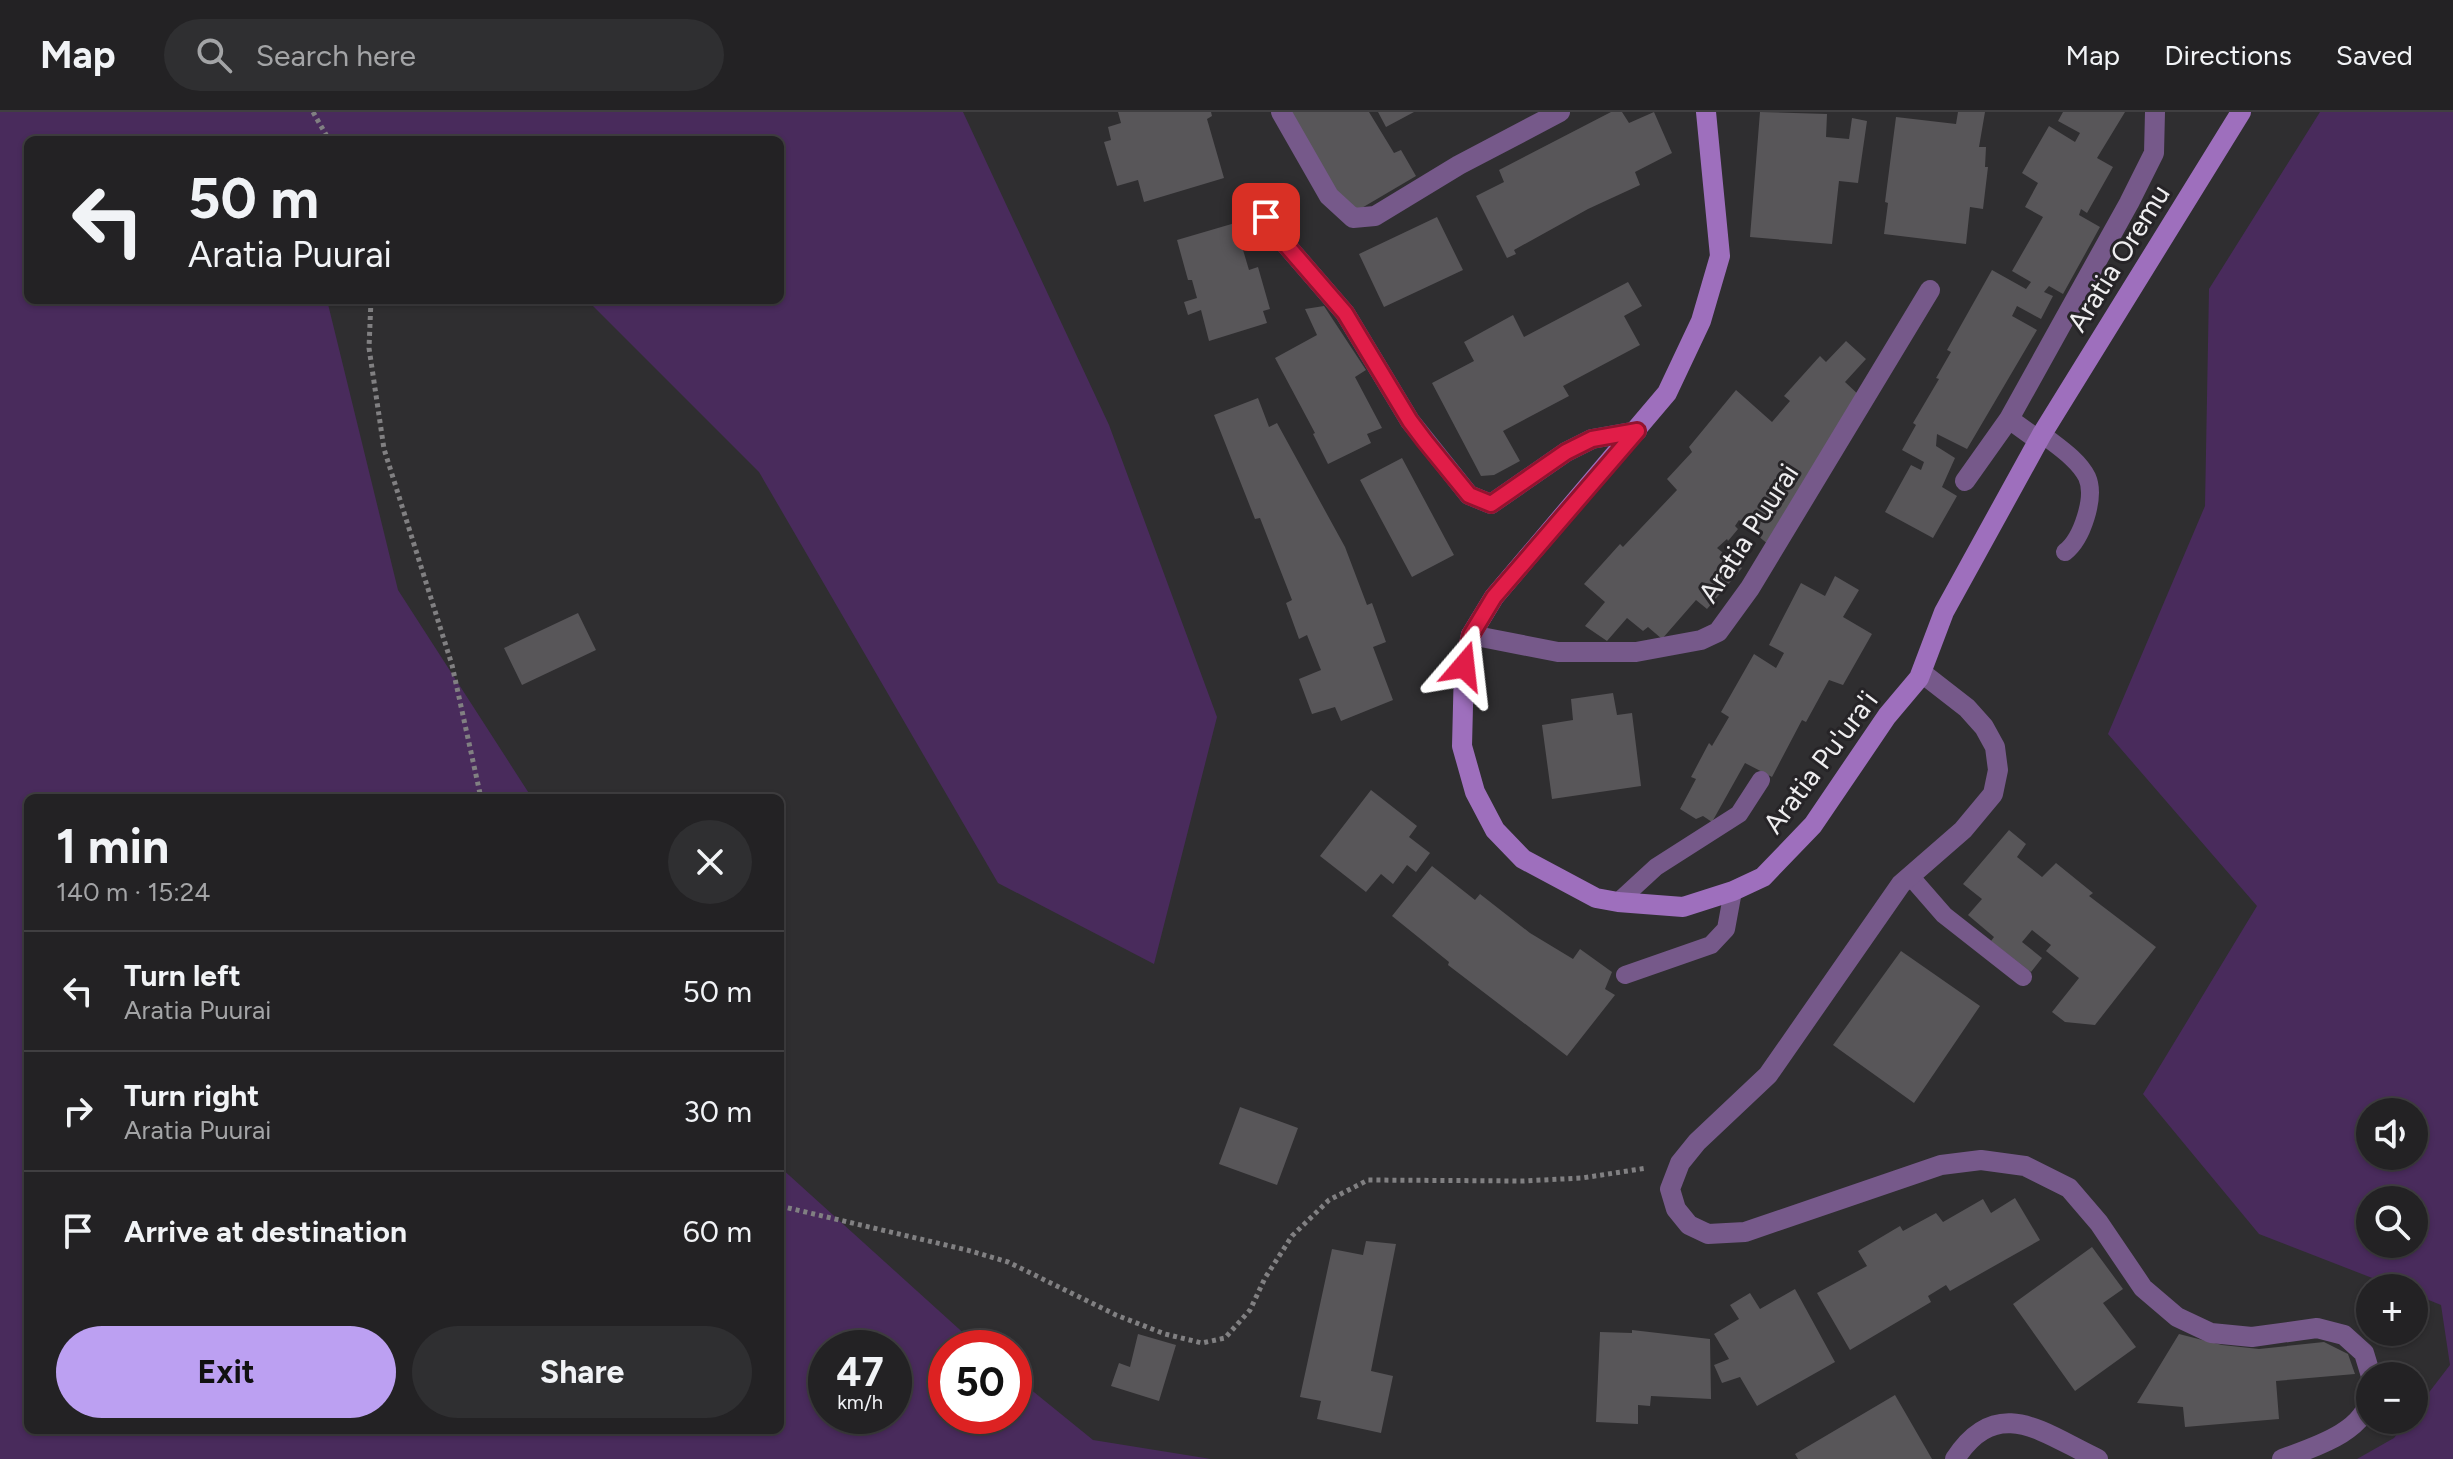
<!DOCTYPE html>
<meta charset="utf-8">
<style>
:root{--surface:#232224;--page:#2f2f31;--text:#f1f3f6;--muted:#a3a4a6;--line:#403f41;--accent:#bca0f2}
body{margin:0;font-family:Figtree,sans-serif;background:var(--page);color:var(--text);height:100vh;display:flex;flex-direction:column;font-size:30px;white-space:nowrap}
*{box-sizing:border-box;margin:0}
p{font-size:26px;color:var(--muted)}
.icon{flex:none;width:44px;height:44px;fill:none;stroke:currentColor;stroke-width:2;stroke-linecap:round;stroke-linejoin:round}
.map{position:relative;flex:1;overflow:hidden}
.drawer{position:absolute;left:24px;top:682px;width:760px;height:640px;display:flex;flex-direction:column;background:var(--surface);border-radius:12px;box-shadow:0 2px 6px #0004,0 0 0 2px var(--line)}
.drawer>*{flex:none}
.banner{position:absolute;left:24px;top:24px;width:760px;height:168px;border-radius:12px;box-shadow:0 2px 6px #0004,0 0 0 2px var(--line);background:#232224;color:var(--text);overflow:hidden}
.tools{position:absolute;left:2356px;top:986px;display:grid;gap:16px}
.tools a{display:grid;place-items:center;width:72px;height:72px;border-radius:50%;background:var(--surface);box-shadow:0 2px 6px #0004,0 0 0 2px var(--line);font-size:40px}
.speed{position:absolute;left:808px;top:1218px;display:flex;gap:16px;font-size:40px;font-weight:700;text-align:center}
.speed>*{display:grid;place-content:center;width:104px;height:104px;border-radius:50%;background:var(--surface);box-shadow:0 2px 6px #0004,0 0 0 2px var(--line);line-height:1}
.speed small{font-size:20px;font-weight:400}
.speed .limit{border:12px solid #d22;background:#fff;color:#111}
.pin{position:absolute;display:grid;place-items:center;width:68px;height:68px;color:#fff;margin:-34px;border-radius:16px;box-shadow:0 4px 12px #0006}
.me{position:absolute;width:88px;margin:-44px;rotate:17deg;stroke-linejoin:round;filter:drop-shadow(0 0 6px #0008)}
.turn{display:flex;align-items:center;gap:28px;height:168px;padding:0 32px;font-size:36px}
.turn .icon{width:104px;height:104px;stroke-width:2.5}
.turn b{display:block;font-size:56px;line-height:68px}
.round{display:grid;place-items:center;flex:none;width:84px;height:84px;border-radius:42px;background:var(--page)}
.head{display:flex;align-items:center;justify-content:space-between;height:136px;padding:0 32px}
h1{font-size:48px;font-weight:700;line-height:60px}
.cta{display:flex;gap:16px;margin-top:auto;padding:16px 32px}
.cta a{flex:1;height:92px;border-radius:48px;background:var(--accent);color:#111;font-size:32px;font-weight:700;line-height:92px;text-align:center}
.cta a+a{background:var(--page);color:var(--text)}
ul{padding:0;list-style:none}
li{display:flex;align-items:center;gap:24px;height:120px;padding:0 32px;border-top:2px solid var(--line)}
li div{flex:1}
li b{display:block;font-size:30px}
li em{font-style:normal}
header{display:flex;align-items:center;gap:48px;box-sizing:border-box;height:112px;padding:0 40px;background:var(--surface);border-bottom:2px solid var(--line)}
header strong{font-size:38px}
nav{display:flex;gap:44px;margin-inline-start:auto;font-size:28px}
.search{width:560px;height:72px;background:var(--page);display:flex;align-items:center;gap:20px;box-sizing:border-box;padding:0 28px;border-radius:44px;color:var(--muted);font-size:30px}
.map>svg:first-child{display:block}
</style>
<header>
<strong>Map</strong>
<div class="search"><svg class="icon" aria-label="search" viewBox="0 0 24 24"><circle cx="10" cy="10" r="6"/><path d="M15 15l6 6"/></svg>Search here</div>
<nav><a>Map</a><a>Directions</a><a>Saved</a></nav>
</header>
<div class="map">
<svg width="2453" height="1347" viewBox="0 0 2453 1347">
<rect width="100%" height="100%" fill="#2f2e30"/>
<path fill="#492b5c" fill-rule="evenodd" d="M 0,0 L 963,0 L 1109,313 L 1217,605 L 1154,852 L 998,771 L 759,360 L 587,188 L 780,188 L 780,28 L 28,28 L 28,188 L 327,188 L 398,478 L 532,686 L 28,686 L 28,1318 L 780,1318 L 780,1055 L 980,1236 L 946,1236 L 946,1304 L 1014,1304 L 1014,1264 L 1093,1328 L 1211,1347 L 0,1347 ZM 826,1236 L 894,1236 L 894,1304 L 826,1304 Z
M 2320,0 L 2453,0 L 2453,1347 L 2357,1347 L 2394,1326 L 2408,1308 L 2414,1308 L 2414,1300 L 2450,1253 L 2441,1193 L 2414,1182 L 2414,1176 L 2398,1176 L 2259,1122 L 2143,982 L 2257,794 L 2108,622 L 2205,394 L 2209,177 ZM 2370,1000 L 2414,1000 L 2414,1044 L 2370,1044 ZM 2370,1088 L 2414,1088 L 2414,1132 L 2370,1132 Z"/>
<path fill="#585659" d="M 1118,0 L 1211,0 L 1212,4 L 1207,7 L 1224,66 L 1144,90 L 1138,68 L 1117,74 L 1104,30 L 1111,28 L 1108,15 L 1121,11 Z
M 1288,0 L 1369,0 L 1394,41 L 1401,38 L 1416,64 L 1360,97 L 1346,94 Z
M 1378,0 L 1414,0 L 1386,15 Z
M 1611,0 L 1622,0 L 1629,11 L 1654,0 L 1672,41 L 1635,60 L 1640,73 L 1588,97 L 1514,138 L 1516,142 L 1507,146 L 1476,84 L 1504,70 L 1499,58 Z
M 1760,0 L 1827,2 L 1826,25 L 1849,27 L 1852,6 L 1867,9 L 1858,71 L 1839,69 L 1832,132 L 1750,125 Z
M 1958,0 L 1985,0 L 1979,35 L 1986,35 L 1985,55 L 1988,55 L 1983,97 L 1970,95 L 1966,132 L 1884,122 L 1888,91 L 1885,90 L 1896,5 L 1956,12 Z
M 2063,0 L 2125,0 L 2097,46 L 2113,55 L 2087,101 L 2081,97 L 2079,103 L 2100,115 L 2063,182 L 2049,174 L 2044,180 L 2053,184 L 2041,207 L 2017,194 L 2012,204 L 2037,218 L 1967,337 L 1937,322 L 1936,334 L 1955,346 L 1942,375 L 1957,384 L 1933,426 L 1885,400 L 1911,353 L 1921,358 L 1924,350 L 1902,338 L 1916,313 L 1913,311 L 1939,267 L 1936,266 L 1951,240 L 1947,238 L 1992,158 L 2026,177 L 2031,170 L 2012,159 L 2043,105 L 2025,95 L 2038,71 L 2022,61 L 2049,14 L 2075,30 L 2080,21 L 2058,9 Z
M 1437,105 L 1463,158 L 1384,195 L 1359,142 Z
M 1235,111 L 1249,158 L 1258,155 L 1270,197 L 1263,199 L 1267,211 L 1209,229 L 1201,198 L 1188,203 L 1184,190 L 1197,186 L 1192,168 L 1188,168 L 1177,128 Z
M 1628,170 L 1642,194 L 1624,204 L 1640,233 L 1563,274 L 1569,284 L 1503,319 L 1520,349 L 1494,363 L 1481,364 L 1432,271 L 1474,249 L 1464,230 L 1513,203 L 1524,225 Z
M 1324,194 L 1366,258 L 1355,265 L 1382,316 L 1367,322 L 1371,331 L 1328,352 L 1313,322 L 1315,321 L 1275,246 L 1317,223 L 1305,197 Z
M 1846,229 L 1866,247 L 1845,270 L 1860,284 L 1769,433 L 1739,408 L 1735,414 L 1738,417 L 1728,429 L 1727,427 L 1717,436 L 1742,456 L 1707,497 L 1696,488 L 1662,527 L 1648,515 L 1643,519 L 1627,506 L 1607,529 L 1585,514 L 1605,490 L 1584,472 L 1620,432 L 1623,435 L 1677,378 L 1667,367 L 1692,340 L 1689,335 L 1736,278 L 1772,310 L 1790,289 L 1784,284 L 1820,244 L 1826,250 Z
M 1258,286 L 1269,315 L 1277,311 L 1345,435 L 1367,493 L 1372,491 L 1386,530 L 1373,535 L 1393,588 L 1341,609 L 1335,595 L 1312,602 L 1299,567 L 1321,558 L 1307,523 L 1299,527 L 1286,491 L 1292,488 L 1260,406 L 1255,407 L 1214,303 Z
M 1402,346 L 1454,443 L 1412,465 L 1360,368 Z
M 1835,464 L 1859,478 L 1843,505 L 1872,522 L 1843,573 L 1829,568 L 1806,610 L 1802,608 L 1772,665 L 1745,651 L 1712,710 L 1703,704 L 1696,707 L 1680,697 L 1696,667 L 1691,665 L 1709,631 L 1712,634 L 1729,605 L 1721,600 L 1754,542 L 1776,556 L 1784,541 L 1769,533 L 1801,471 L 1825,484 Z
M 578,501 L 596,538 L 522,573 L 504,536 Z
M 1613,581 L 1617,603 L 1632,601 L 1641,674 L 1552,687 L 1542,613 L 1573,608 L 1571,587 Z
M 1371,678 L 1417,714 L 1409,725 L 1430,741 L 1416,760 L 1407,753 L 1393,772 L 1381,762 L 1366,780 L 1320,744 Z
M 2009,718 L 2026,732 L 2017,745 L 2042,765 L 2056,751 L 2093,781 L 2089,784 L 2156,835 L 2095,913 L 2065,910 L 2052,900 L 2079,866 L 2046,839 L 2051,833 L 2032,818 L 2022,830 L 2042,846 L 2031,860 L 1991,829 L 1994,825 L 1968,803 L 1982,787 L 1963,772 Z
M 1432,754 L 1475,788 L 1480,782 L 1530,821 L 1573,847 L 1580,837 L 1612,860 L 1605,877 L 1615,883 L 1567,944 L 1448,853 L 1449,850 L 1392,804 Z
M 1901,839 L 1980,894 L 1914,991 L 1833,933 Z
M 1240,995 L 1298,1016 L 1277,1073 L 1219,1052 Z
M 2015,1086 L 2040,1128 L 1950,1179 L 1946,1173 L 1928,1184 L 1931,1190 L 1850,1238 L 1817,1181 L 1867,1154 L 1858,1139 L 1900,1114 L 1903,1119 L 1936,1101 L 1943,1110 L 1983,1087 L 1991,1101 Z
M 1366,1129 L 1396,1132 L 1371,1259 L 1393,1264 L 1381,1321 L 1317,1307 L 1321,1289 L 1300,1285 L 1332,1137 L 1363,1143 Z
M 2092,1135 L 2123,1177 L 2103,1191 L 2136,1235 L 2075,1279 L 2013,1192 Z
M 1795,1177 L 1835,1250 L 1757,1294 L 1740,1265 L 1722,1271 L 1714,1253 L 1729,1247 L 1714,1222 L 1739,1207 L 1730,1193 L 1750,1181 L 1760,1197 Z
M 1632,1218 L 1710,1227 L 1711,1287 L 1651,1284 L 1650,1294 L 1638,1293 L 1638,1312 L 1596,1310 L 1600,1220 L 1632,1221 Z
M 1138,1222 L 1176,1233 L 1159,1289 L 1111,1274 L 1119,1251 L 1130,1255 Z
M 2179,1222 L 2222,1233 L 2259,1237 L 2324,1230 L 2348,1242 L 2355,1262 L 2276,1269 L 2279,1307 L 2185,1315 L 2183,1295 L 2137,1291 Z
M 1895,1283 L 1932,1347 L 1798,1347 L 1795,1342 Z"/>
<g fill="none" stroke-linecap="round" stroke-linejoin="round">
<path stroke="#818082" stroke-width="5" stroke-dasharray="4 4" stroke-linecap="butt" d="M 313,0 L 329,28
M 371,188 L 369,236 L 384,337 L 452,553 L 481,686
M 780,1094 L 967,1138 L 1008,1150 L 1116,1203 L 1165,1222 L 1202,1231 L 1225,1226 L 1250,1198 L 1265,1166 L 1292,1124 L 1329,1088 L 1368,1068 L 1523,1069 L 1582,1066 L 1647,1056"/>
<path stroke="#76598a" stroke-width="18" d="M 2042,322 C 2057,334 2078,347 2087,365 C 2096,385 2082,427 2065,440
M 1910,764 L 1944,803 L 2023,865
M 1618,790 L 1656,755 L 1739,702 L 1761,668
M 1625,863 L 1711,833 L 1726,817 L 1733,779"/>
<path stroke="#76598a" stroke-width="20" d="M 1281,0 L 1329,84 L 1353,106 L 1375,104 L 1459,53 L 1560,0
M 1251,83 L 1281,127 L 1345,201 L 1410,309 L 1469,383 L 1491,392 L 1566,340 L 1592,327 L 1637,319
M 2009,307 L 2038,328
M 1965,369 L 2009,307 L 2129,91 L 2154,41 L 2155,0
M 1471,523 L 1558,540 L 1636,540 L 1701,528 L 1718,520 L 1750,476 L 1930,178
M 1922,561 L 1967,596 L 1984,615 L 1995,635 L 1998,658 L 1993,682 L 1963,718 L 1901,772 L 1768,963 L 1697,1030 L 1680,1051 L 1670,1077 L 1676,1097 L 1689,1113 L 1708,1122 L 1745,1120 L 1941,1053 L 1981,1048 L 2025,1054 L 2069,1076 L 2099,1111 L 2143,1176 L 2177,1205 L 2211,1221 L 2252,1225 L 2317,1216 L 2344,1223 L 2364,1241 L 2371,1264
M 1955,1347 C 1998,1281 2044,1322 2098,1347
M 2282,1347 C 2311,1336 2367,1320 2370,1283"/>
<path stroke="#9e6fbd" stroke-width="20" d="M 1706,0 L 1720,144 L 1701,209 L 1667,281 L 1494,485 L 1471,523 L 1464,554 L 1462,634 L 1475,680 L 1495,718 L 1523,747 L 1596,786 L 1618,790 L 1683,795 L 1733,779 L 1763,765 L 1813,713 L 1887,604 L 1919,566 L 1944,500 L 2042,322 L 2241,0"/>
</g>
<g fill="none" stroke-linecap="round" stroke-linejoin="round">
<defs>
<path id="route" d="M 1266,105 L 1281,127 L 1345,201 L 1410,309 L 1425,329 L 1469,383 L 1491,392 L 1566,340 L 1592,327 L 1637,319 L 1494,485 L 1471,523 L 1464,554"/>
</defs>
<use href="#route" stroke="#92132f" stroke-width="20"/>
<use href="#route" stroke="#e11d48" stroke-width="14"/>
</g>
<g text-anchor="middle" stroke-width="6" stroke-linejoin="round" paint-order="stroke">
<g font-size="28" fill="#efeef0" stroke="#262427">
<text transform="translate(2118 146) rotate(-58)" y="10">Aratia Oremu</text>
<text transform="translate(1748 421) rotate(-57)" y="10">Aratia Puurai</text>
<text transform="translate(1820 650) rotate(-53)" y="10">Aratia Pu'ura'i</text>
</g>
</g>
</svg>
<div class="tools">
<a><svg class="icon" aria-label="sound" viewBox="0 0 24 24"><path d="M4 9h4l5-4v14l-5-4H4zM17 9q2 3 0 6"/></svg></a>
<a><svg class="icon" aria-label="search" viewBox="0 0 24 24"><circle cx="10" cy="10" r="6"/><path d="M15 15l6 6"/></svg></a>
<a>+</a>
<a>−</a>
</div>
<div class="speed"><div>47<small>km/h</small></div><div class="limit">50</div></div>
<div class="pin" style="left:1266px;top:105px;background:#d93025"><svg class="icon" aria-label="arrive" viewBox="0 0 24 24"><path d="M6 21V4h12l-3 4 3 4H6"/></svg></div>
<svg class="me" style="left:1464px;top:554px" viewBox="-20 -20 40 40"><path d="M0-17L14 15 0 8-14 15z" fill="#e11d48" stroke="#fff" stroke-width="4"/></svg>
<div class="banner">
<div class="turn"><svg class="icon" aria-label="left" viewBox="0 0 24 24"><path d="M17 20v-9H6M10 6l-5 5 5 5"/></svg><div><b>50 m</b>Aratia Puurai</div></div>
</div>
<section class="drawer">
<div class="head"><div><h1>1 min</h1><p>140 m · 15:24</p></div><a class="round"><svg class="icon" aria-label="close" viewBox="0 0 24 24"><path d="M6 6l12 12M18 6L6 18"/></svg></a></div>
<ul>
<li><svg class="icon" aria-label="left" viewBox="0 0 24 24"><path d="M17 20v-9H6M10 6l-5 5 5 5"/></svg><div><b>Turn left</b><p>Aratia Puurai</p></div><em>50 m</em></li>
<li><svg class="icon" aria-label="right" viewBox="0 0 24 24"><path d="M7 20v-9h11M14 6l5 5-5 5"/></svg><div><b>Turn right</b><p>Aratia Puurai</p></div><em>30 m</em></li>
<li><svg class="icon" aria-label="arrive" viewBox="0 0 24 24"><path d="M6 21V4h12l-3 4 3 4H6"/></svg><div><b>Arrive at destination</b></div><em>60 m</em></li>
</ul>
<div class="cta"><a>Exit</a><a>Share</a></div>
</section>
</div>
